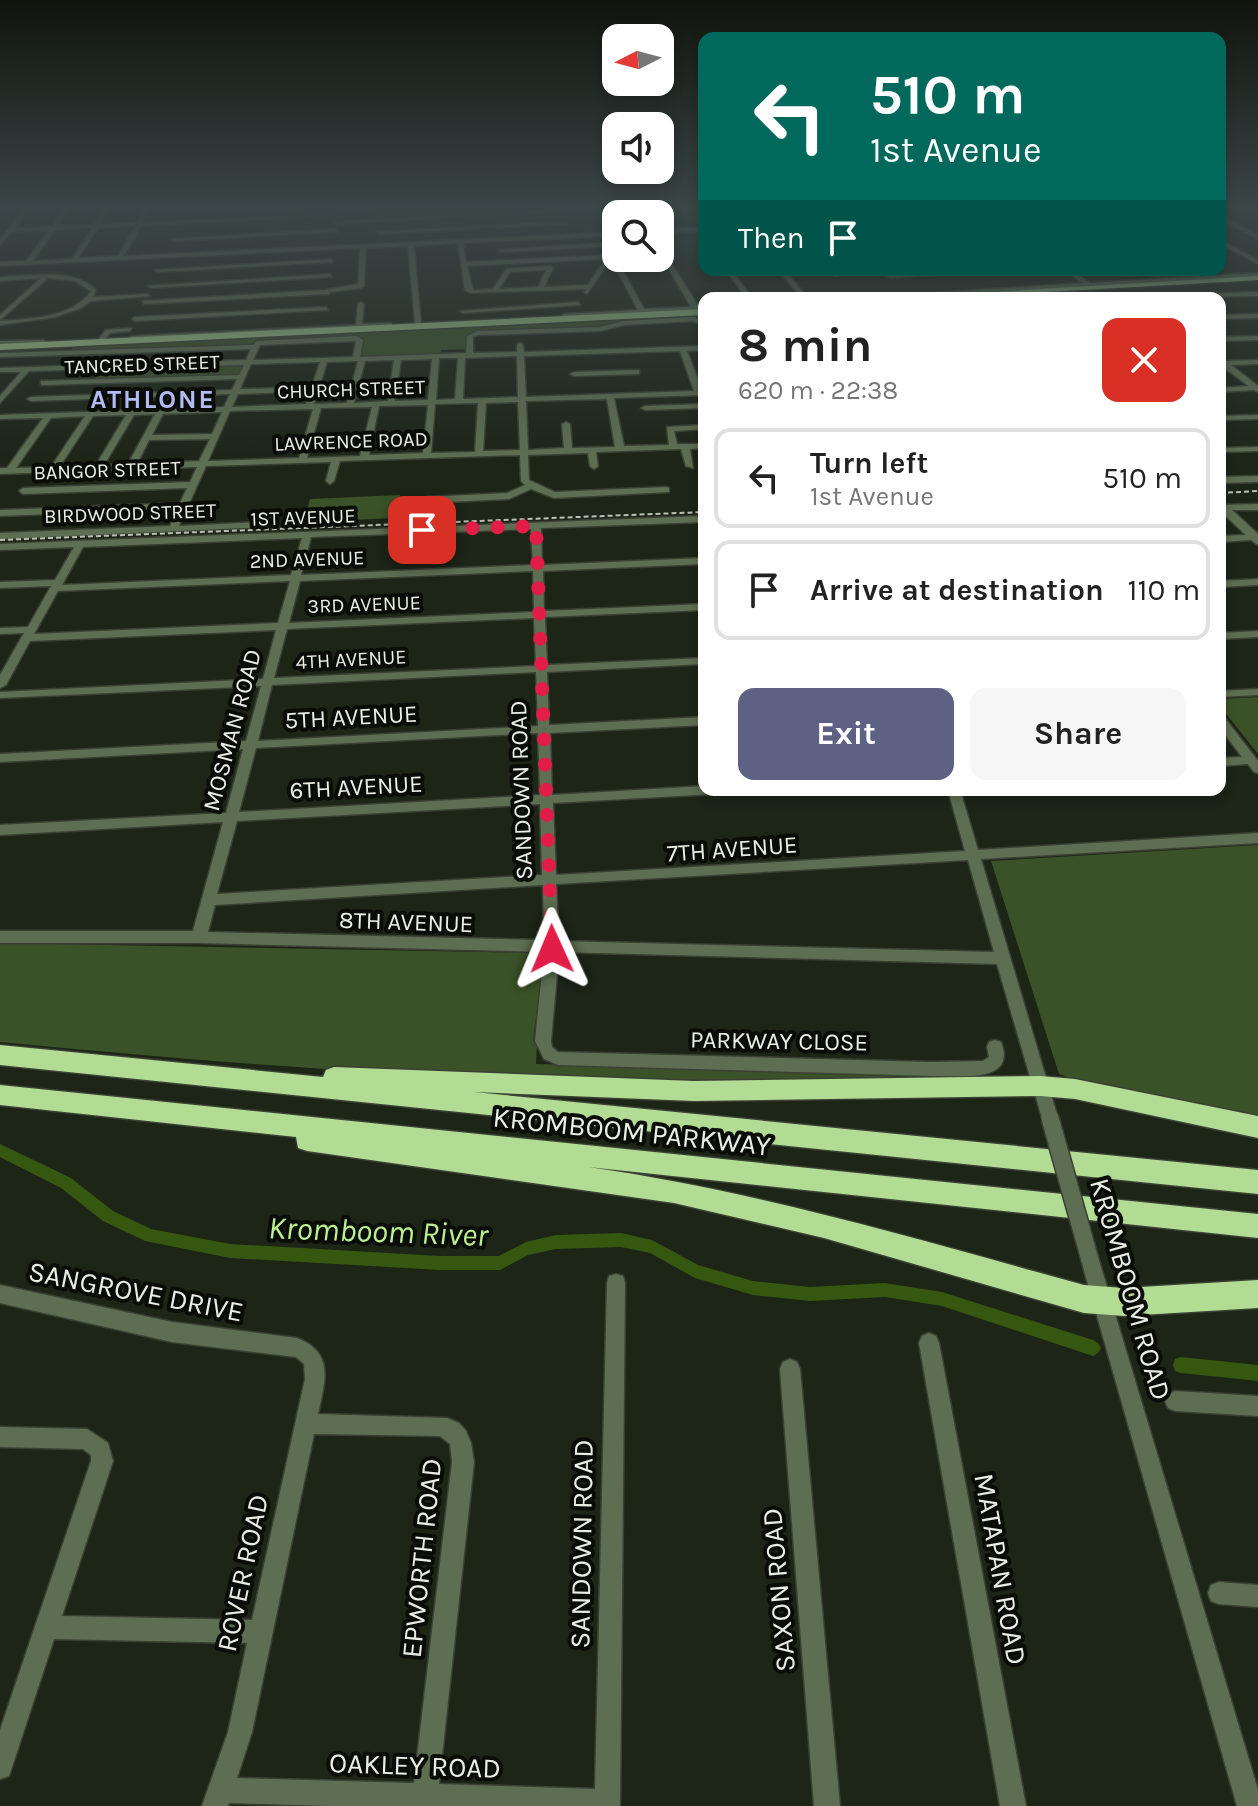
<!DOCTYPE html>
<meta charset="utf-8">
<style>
:root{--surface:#fff;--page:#f6f6f6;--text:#222;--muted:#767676;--line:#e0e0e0;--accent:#5d6284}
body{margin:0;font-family:Karla,sans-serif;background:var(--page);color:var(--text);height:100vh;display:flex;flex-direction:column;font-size:30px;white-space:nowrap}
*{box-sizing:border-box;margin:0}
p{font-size:26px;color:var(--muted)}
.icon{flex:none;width:44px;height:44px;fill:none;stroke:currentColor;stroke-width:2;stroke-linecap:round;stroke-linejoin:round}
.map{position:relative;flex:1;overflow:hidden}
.sheet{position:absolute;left:698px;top:292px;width:528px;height:504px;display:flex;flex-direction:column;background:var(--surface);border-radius:16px;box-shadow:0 4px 12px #0003}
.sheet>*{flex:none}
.banner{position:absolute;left:698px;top:32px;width:528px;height:244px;border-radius:16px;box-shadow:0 4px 12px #0003;background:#00695c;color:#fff;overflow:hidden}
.needle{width:52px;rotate:264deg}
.controls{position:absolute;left:602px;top:24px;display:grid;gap:16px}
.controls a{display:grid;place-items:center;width:72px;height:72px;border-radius:16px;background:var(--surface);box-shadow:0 4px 12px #0003;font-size:40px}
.pin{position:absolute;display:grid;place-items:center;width:68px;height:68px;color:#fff;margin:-34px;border-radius:16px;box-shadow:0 4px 12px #0006}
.me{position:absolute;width:88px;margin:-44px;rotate:359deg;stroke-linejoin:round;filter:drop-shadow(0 0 6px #0008)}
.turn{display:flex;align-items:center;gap:28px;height:168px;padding:0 40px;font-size:36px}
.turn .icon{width:104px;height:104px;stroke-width:2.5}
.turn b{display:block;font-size:56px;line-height:68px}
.then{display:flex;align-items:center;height:76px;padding:0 40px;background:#0003;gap:16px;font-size:30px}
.round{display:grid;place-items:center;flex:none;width:84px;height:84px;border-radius:16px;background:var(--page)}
.headline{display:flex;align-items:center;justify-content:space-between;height:136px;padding:0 40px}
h1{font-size:48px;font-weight:700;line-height:60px}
.primary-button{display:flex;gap:16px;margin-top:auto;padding:16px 40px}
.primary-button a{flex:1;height:92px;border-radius:16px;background:var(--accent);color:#fff;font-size:32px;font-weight:700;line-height:92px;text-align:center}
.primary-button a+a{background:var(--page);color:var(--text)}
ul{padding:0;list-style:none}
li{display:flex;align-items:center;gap:24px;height:100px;margin:0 16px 12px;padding:0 24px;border:4px solid var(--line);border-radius:16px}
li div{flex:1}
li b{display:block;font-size:30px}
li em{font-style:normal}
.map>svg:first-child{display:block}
</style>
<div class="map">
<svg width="1258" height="1806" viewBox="0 0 1258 1806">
<rect width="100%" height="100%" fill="#1d2517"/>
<path fill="#3b5228" d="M 375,209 L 477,209 L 480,214 L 372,219 Z
M 704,313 L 704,321 L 475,332 L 468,335 L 467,349 L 441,350 L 440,355 L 359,358 L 363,341 L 358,337 L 263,340 L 252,345 L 69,352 L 73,348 L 146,342 Z
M 244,365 L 239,376 L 93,381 L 102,368 Z
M 400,495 L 396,518 L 303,522 L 310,499 Z
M 1258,697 L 1258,754 L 1220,706 L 1222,699 Z
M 1258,845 L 1258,1119 L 1078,1081 L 1059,1074 L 991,861 Z
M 0,943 L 544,953 L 533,1041 L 537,1042 L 536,1064 L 906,1073 L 907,1078 C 832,1080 757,1085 683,1084 C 455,1081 227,1064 0,1042 Z"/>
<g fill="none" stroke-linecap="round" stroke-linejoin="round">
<path fill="#355710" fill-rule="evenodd" d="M 0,1144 L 71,1178 L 113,1211 L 151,1229 L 230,1244 L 440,1256 L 499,1256 L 526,1242 L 556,1235 L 621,1233 L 652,1240 L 698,1265 L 753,1281 L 810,1287 L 885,1283 L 942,1292 L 1093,1340 L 1098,1343 L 1101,1348 L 1098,1353 L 1093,1356 L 942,1306 L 885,1297 L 810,1301 L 753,1295 L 695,1278 L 650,1253 L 621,1247 L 556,1249 L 528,1255 L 500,1270 L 440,1270 L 230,1258 L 145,1241 L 103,1221 L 61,1188 L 0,1157 Z
M 1181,1357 L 1258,1365 L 1258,1381 L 1181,1373 L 1175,1371 L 1173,1365 L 1175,1359 Z"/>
<defs>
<path id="minor" d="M 3,209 L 10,209 L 0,215 L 0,211 Z
M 25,209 L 30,209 L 15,228 L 52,226 L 64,209 L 69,209 L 57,226 L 94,225 L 104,209 L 109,209 L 100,224 L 137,223 L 144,209 L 149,209 L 142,222 L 339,215 L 141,226 L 124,256 L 616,232 L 616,236 L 463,243 L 466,262 L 608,255 L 611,251 L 615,251 L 614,255 L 644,309 L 691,307 L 660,254 L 660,247 L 662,248 L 698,306 L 704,306 L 704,310 L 562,317 L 564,314 L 638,310 L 611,259 L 587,294 L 584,292 L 586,289 L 470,293 L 465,290 L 458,243 L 414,246 L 421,324 L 418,326 L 415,324 L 408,246 L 366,248 L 364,286 L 361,288 L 331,292 L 328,294 L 144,304 L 142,301 L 325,290 L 358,284 L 360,248 L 0,266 L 0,262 L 26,261 L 49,230 L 12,232 L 0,245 L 0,239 ZM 135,226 L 118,256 L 78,258 L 98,228 ZM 92,228 L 72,259 L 33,261 L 55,230 ZM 605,259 L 588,285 L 544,287 L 553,268 L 550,266 L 506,269 L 493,289 L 473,290 L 467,266 ZM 546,270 L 538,287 L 499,289 L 510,272 Z
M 559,209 L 564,211 L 336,224 L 333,222 Z
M 1246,209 L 1258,212 L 1258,216 Z
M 1220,215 L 1258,235 L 1258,239 L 1220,219 Z
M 566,221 L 568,224 L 379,234 L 376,232 Z
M 704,227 L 704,231 L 660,233 L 660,229 Z
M 335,229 L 337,232 L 173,241 L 170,239 Z
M 1220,240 L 1258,260 L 1258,264 L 1220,244 Z
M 616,242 L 616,246 L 501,252 L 498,250 Z
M 1220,256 L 1224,257 L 1225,258 L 1220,260 Z
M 331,259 L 333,262 L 158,272 L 155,270 Z
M 726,270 L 732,270 L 752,298 L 746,298 Z
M 778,270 L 784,270 L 808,298 L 802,298 Z
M 829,270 L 835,270 L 840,275 L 835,276 Z
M 971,270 L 1009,270 L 890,278 L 887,276 Z
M 1064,270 L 1071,270 L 1090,283 L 1258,273 L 1258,277 L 893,298 L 857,298 L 1083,283 Z
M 330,274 L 332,277 L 151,288 L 148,286 Z
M 36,275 C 58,274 80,274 96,290 L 93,297 L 147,294 L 150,296 L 91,301 L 81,308 L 55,317 L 0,325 L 0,321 C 29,319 73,318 91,291 L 75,281 L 48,278 L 0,320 L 0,315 L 41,278 L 0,281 L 0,277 Z
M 1258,292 L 1258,296 L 1121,298 L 1124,296 Z
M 361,302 L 364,304 L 362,324 L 391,323 L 393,326 L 132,340 L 129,338 L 132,336 L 356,325 L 358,304 Z
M 578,302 L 580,305 L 463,313 L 460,311 Z
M 326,307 L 328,310 L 135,321 L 132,319 L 135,317 Z
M 1258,314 L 1258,318 L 1220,319 L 1220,315 Z
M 694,317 L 704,321 L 704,326 L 693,321 L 624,325 L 600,331 L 478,335 L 473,337 L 473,353 L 517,352 L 517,345 L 520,343 L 523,345 L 524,352 L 704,346 L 704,350 L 687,351 L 704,395 L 614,398 L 624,446 L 669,445 L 667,427 L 704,425 L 704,429 L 674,431 L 677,444 L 704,444 L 704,448 L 690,449 L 693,468 L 686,466 L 681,449 L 596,452 L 598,466 L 594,469 L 590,466 L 588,453 L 528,455 L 529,480 L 555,492 L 666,487 L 669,488 L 669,492 L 554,498 L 531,489 L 509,499 L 427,503 L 423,500 L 427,497 L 507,493 L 525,485 L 521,481 L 520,455 L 340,461 L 334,481 L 330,484 L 326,481 L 331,462 L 206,466 L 179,526 L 262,522 L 265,523 L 265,527 L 0,539 L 0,533 L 170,526 L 178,509 L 0,516 L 0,510 L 180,503 L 187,488 L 23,494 L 19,491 L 23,488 L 190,482 L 197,467 L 0,474 L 0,468 L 7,468 L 43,418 L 0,419 L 0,415 L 224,407 L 230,394 L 31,401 L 27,399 L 31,397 L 232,390 L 237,379 L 44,385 L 41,385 L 41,381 L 239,375 L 244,365 L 29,371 L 0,403 L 0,396 L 21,372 L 0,372 L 0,368 L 246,360 L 251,349 L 0,357 L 0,353 L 253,345 L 257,341 L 356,336 L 363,340 L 360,357 L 466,353 L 467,336 L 477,331 L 600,327 L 624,321 ZM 356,341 L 353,357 L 253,360 L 260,345 ZM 680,351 L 694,391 L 526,397 L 524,356 ZM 517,356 L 518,397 L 463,399 L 465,358 ZM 439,358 L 458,358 L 455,399 L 436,400 ZM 432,359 L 428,400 L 395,401 L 401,360 ZM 394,360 L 388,401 L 354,403 L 365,361 ZM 358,361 L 347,403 L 314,404 L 327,362 ZM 320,362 L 306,404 L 232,407 L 238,394 L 290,392 L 294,390 L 290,388 L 240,389 L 251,364 ZM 607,399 L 615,447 L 572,448 L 570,424 L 566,422 L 562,424 L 564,448 L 528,450 L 526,401 ZM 518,402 L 520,450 L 483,451 L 486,403 ZM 478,403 L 475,452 L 431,453 L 435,404 ZM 428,405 L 423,453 L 369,455 L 379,406 ZM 372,407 L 360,456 L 307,458 L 321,408 ZM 313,409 L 299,458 L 208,461 L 230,411 ZM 222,412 L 212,434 L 152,435 L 163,414 ZM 155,414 L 128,464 L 104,465 L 134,415 ZM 126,415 L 96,465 L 60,466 L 93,416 ZM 85,416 L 51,467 L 16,468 L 51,418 ZM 210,439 L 199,461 L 137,464 L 149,440 Z
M 132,328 L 130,331 L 110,333 L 103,341 L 98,340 L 106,330 Z
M 1258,336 L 1258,340 L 1220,341 L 1220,337 Z
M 44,340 L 46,343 L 0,345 L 0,341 Z
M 1220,358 L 1225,361 L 1258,360 L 1258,364 L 1231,365 L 1258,386 L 1258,392 L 1254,390 L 1220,392 L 1220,388 L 1249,386 L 1220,365 Z
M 636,370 L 639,370 L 639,374 L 574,376 L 570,374 L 574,372 Z
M 704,404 L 704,408 L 645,410 L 641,408 L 645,406 Z
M 1258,415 L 1258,419 L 1220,420 L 1220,416 Z
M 1258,447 L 1258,451 L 1220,452 L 1220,448 Z
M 1258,476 L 1258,482 L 1220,483 L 1220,477 Z
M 1258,504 L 1258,510 L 1232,510 L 1258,534 L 1258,545 L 1251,540 L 1220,542 L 1220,536 L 1246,535 L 1220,511 L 1220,505 Z
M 704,516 L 704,522 L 541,528 L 542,565 L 704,558 L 704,564 L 543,571 L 544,611 L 704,604 L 704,610 L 545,617 L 547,665 L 704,658 L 704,664 L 547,672 L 549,725 L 704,717 L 704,725 L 550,733 L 552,795 L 704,786 L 704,790 L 720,790 L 714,794 L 553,803 L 556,875 L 965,851 L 948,790 L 960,790 L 978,850 L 1258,833 L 1258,843 L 981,859 L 1058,1118 L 1056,1123 L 1050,1125 L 1044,1123 L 1042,1118 L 997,964 L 559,952 L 551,1041 L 552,1047 L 558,1052 L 930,1062 L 983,1061 L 989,1057 L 987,1047 L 989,1042 L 995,1040 L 1001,1042 C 1018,1085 955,1075 930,1076 L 558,1065 L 544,1059 L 535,1041 L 544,952 L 199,943 L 0,943 L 0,931 L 193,931 L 223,822 L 0,835 L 0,825 L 226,813 L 243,749 L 0,762 L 0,754 L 246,741 L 261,686 L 0,698 L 0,692 L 263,679 L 276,630 L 30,641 L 6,685 L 0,688 L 0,675 L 24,633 L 0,634 L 0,628 L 28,627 L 51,586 L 0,588 L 0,582 L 55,580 L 74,547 L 0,550 L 0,544 ZM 531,529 L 533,565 L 301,575 L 311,537 ZM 302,538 L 291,575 L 62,585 L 83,547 ZM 533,571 L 534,612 L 289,623 L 300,581 ZM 290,581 L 278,623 L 34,634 L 58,591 ZM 534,618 L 536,666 L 274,678 L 287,629 ZM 536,672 L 538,726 L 258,741 L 272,685 ZM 538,733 L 540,795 L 239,812 L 256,748 ZM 540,804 L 542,875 L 217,894 L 237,821 ZM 968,860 L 994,952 L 559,941 L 556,884 ZM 543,885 L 544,940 L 208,932 L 215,905 Z
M 1258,579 L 1258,585 L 1220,587 L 1220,581 Z
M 1258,631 L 1258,637 L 1220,639 L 1220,633 Z
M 1258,689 L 1258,695 L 1220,697 L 1220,691 Z
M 1220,716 L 1224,717 L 1258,761 L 1258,773 L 1254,772 L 1248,764 L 1220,766 L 1220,758 L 1242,757 L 1220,728 Z
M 1092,1258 L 1099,1261 L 1101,1267 L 1258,1790 L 1258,1806 L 1237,1806 L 1083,1267 L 1085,1261 Z
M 616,1274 L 623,1276 L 625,1283 L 620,1806 L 329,1806 L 229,1803 L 228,1806 L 202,1806 L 228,1732 L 247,1643 L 54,1639 L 12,1767 L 9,1776 L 0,1779 L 0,1730 L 91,1461 L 91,1455 L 83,1449 L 0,1447 L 0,1427 L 87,1429 L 108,1443 L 113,1461 L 62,1616 L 252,1620 L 305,1379 L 304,1364 L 296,1357 L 172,1342 L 0,1303 L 0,1285 L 172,1322 L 297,1338 C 335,1353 325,1381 318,1414 L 447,1418 L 459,1423 L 466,1431 L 471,1443 L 474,1462 L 439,1784 L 595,1789 L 607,1283 L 609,1276 ZM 314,1434 L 440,1436 L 450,1444 L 452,1462 L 414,1783 L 237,1778 L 252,1732 Z
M 929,1333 L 936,1336 L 939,1343 L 1026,1806 L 1000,1806 L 919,1343 L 922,1336 Z
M 790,1359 L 797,1362 L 800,1369 L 840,1806 L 814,1806 L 780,1369 L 783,1362 Z
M 1175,1391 L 1258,1396 L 1258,1416 L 1175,1411 L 1168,1408 L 1165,1401 L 1168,1394 Z
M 1219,1582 L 1258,1585 L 1258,1607 L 1219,1604 L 1211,1601 L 1208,1593 L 1211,1585 Z"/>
<path id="major" d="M 1258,276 L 1258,280 L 941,298 L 893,298 Z
M 704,309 L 704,315 L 0,350 L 0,344 Z"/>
<path id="highway" d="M 0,1045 L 323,1077 L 326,1070 L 334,1067 L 694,1081 L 1040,1076 L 1075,1079 L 1258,1116 L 1258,1138 L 1075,1099 L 1040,1096 L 694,1101 L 474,1092 L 1258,1170 L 1258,1194 L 0,1065 Z
M 0,1085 L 1258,1214 L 1258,1238 L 588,1167 C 757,1191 920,1240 1084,1285 L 1124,1288 L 1258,1280 L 1258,1308 L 1124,1316 L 1084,1313 L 824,1238 L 674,1203 L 307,1151 L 298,1148 L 296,1137 L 0,1105 Z"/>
</defs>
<use href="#minor" stroke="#3a4134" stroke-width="3"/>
<use href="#major" stroke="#3a4134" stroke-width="3"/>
<use href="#highway" stroke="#3a4134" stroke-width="3"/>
<use href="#minor" fill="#5e6e52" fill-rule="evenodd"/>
<use href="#major" fill="#9bbc81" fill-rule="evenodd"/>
<use href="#highway" fill="#b2db93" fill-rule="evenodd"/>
<path stroke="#bac0b5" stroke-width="2" stroke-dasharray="5 3" stroke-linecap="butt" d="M 1220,493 L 1258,491
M 0,540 L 704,512"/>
<defs>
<path id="minor-bridge" d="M 1050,1118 L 1092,1267"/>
</defs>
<use href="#minor-bridge" stroke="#3a4134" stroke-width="20" stroke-linecap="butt"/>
<use href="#minor-bridge" stroke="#5e6e52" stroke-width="17"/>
</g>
<linearGradient id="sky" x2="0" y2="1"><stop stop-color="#10140d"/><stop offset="0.45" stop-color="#3a4647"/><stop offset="1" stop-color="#3a4647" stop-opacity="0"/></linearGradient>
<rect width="1258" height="462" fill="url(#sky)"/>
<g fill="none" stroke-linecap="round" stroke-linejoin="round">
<path stroke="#e11d48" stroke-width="14" stroke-dasharray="0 25.2" d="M 422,530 L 536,526 L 552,949"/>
</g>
<g text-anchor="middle" stroke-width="8" stroke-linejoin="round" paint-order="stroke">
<g font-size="20" fill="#eaefe6" stroke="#090c07">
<text transform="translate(142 364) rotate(-2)" y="7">TANCRED STREET</text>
<text transform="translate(351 389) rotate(-2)" y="7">CHURCH STREET</text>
<text transform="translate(351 441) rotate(-2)" y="7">LAWRENCE ROAD</text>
<text transform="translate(107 470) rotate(-2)" y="7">BANGOR STREET</text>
<text transform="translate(130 513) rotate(-2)" y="7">BIRDWOOD STREET</text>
<text transform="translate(303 517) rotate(-2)" y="7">1ST AVENUE</text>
<text transform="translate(307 559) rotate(-2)" y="7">2ND AVENUE</text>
<text transform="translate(364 604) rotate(-2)" y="7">3RD AVENUE</text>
<text transform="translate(351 659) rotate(-3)" y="7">4TH AVENUE</text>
</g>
<g font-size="24" fill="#eaefe6" stroke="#090c07">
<text transform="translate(351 717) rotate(-3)" y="8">5TH AVENUE</text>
<text transform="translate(232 730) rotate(-75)" y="8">MOSMAN ROAD</text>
<text transform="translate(356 787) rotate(-3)" y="8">6TH AVENUE</text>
<text transform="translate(521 790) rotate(-92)" y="8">SANDOWN ROAD</text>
<text transform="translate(732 849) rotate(-4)" y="8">7TH AVENUE</text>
<text transform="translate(406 922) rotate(2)" y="8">8TH AVENUE</text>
<text transform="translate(779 1041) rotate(1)" y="8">PARKWAY CLOSE</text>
</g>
<g font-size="26" font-weight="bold" letter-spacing="2" fill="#b2bbf3" stroke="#090c07">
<text x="153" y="408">ATHLONE</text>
</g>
<g font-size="28" fill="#eaefe6" stroke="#090c07">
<text transform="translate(632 1131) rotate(6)" y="10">KROMBOOM PARKWAY</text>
<text transform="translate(1131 1289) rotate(74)" y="10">KROMBOOM ROAD</text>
<text transform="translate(136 1291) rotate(11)" y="10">SANGROVE DRIVE</text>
<text transform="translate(581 1544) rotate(-89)" y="10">SANDOWN ROAD</text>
<text transform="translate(421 1558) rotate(-84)" y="10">EPWORTH ROAD</text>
<text transform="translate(1001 1569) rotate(80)" y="10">MATAPAN ROAD</text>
<text transform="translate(242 1573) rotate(-78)" y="10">ROVER ROAD</text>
<text transform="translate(778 1590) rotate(-95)" y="10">SAXON ROAD</text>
<text transform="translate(415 1765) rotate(2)" y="10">OAKLEY ROAD</text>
</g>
<g font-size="32" font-style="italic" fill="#bbf090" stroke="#090c07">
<text transform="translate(378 1231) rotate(2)" y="11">Kromboom River</text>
</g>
</g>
</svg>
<div class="controls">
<a><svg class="needle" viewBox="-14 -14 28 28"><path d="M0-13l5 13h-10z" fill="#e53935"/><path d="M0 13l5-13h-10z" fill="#767676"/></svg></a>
<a><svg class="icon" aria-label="sound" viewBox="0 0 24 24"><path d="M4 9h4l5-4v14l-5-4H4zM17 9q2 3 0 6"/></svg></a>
<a><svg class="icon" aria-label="search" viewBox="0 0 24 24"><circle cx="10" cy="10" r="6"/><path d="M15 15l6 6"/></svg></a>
</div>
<div class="pin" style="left:422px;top:530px;background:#d93025"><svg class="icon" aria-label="arrive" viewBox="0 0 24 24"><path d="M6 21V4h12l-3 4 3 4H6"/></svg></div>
<svg class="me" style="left:552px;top:949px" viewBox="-20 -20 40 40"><path d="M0-17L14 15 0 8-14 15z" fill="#e11d48" stroke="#fff" stroke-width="4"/></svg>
<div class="banner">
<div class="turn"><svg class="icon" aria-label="left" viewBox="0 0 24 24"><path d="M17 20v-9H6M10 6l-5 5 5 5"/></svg><div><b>510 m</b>1st Avenue</div></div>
<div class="then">Then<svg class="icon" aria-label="arrive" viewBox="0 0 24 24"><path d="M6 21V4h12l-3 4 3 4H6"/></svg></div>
</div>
<section class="sheet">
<div class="headline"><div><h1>8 min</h1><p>620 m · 22:38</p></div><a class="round" style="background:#d93025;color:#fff"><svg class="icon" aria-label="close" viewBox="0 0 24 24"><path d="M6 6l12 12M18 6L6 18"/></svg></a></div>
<ul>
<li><svg class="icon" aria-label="left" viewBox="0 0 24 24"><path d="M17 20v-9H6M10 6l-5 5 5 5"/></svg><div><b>Turn left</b><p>1st Avenue</p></div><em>510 m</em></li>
<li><svg class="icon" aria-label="arrive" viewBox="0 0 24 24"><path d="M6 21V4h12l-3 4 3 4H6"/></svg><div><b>Arrive at destination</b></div><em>110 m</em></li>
</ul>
<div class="primary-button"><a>Exit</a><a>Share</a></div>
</section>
</div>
